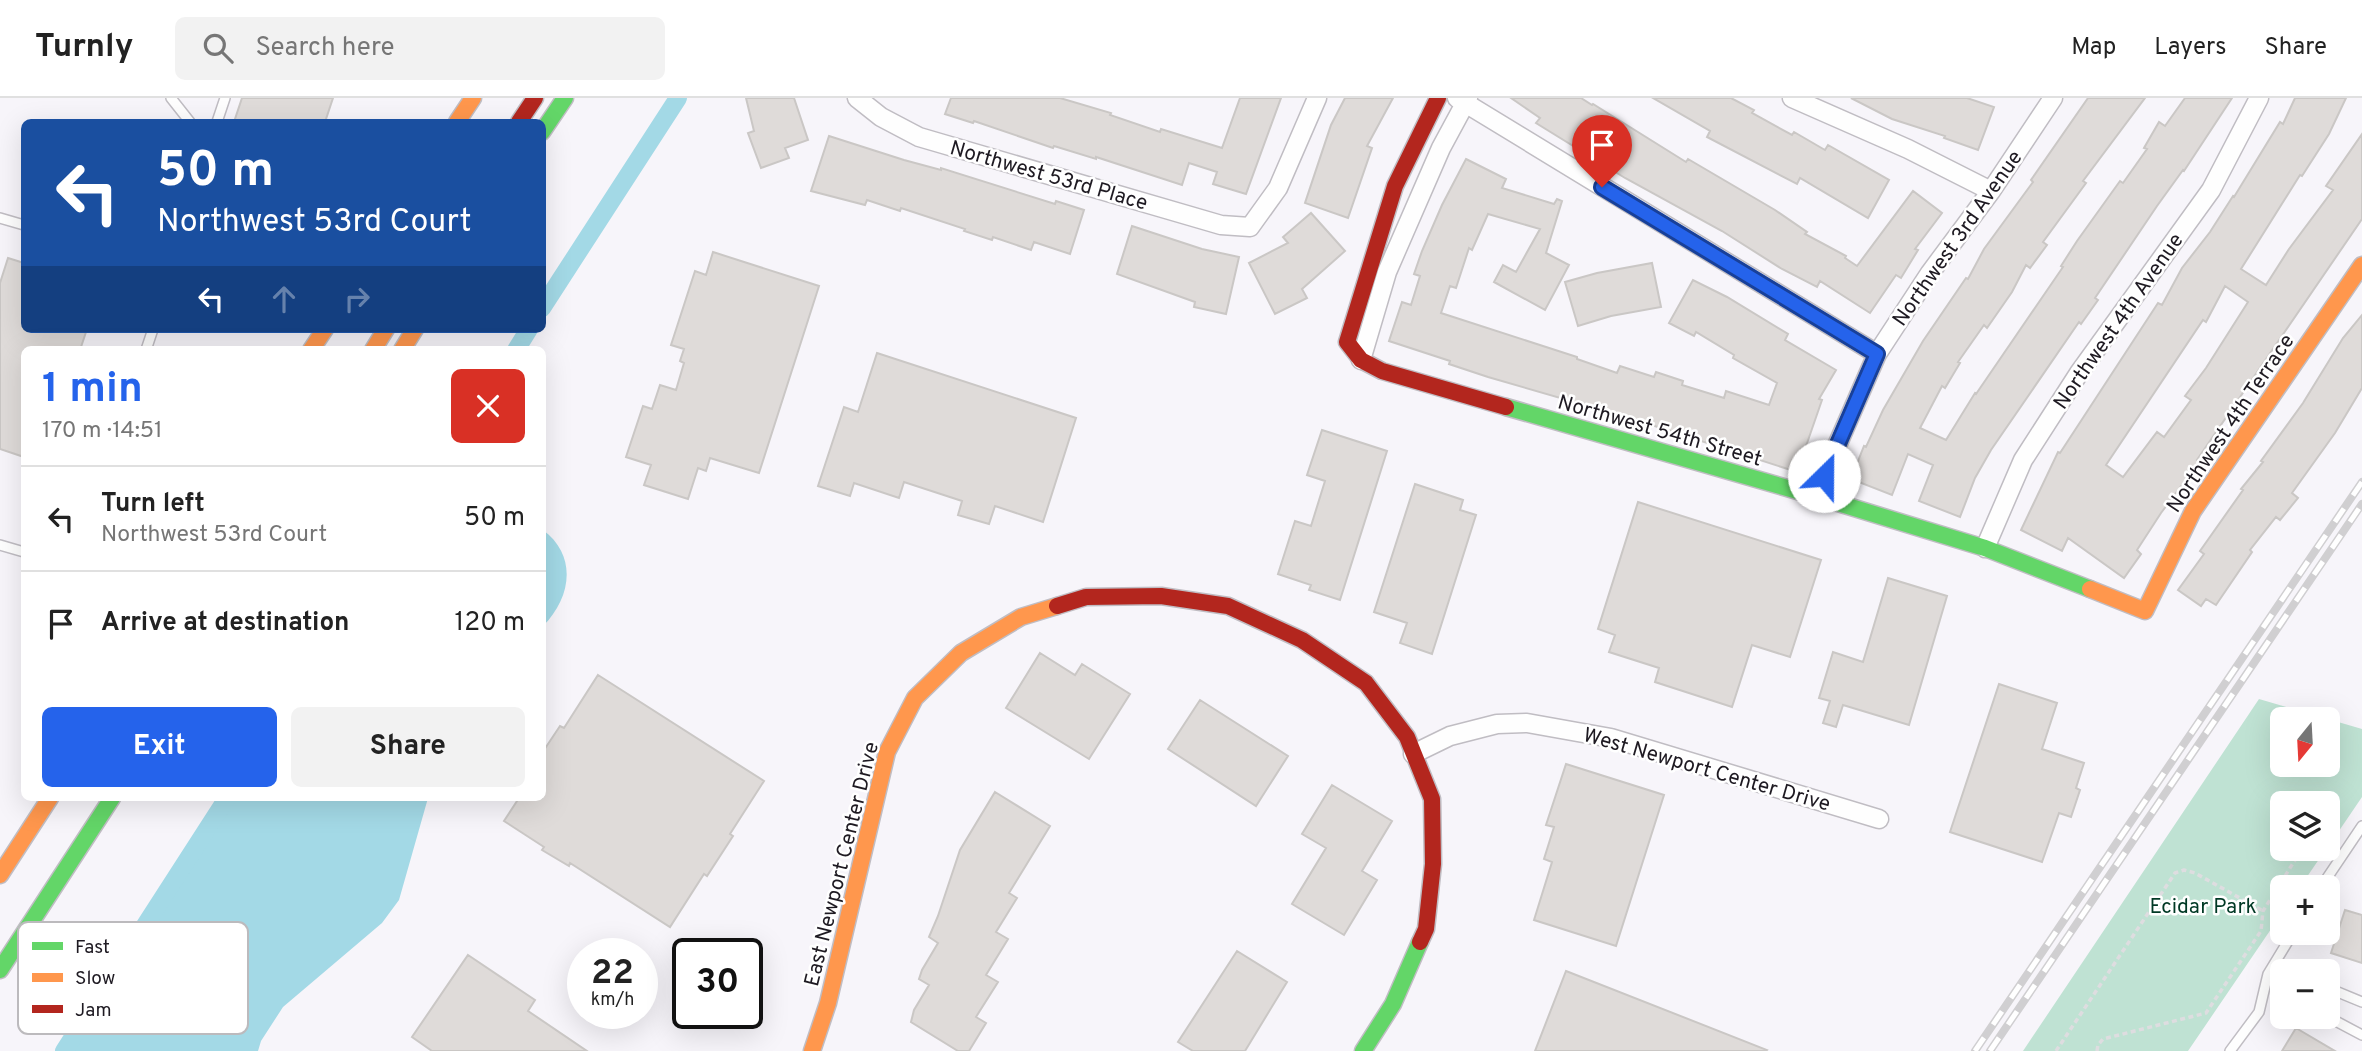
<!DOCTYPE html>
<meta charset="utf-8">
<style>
:root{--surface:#fff;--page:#f2f2f2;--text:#222;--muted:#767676;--line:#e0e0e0;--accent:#2563eb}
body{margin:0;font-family:Overpass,sans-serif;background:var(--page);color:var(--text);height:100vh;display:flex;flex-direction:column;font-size:26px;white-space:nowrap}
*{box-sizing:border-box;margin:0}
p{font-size:23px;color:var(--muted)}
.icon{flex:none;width:38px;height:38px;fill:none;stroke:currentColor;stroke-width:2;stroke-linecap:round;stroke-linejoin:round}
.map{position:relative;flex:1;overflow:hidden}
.details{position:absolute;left:21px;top:248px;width:525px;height:455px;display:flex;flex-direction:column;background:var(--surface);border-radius:10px;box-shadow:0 7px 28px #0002}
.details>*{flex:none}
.guide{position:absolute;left:21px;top:21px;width:525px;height:214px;border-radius:10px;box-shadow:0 7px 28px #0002;background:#1a4fa0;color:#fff;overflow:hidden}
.needle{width:46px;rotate:198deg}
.fabs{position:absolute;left:2270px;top:609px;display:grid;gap:14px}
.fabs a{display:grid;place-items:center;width:70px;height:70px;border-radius:10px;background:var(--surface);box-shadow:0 7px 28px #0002;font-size:35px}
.speed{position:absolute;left:567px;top:840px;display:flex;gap:14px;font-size:35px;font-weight:700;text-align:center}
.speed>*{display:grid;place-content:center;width:91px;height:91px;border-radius:50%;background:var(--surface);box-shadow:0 7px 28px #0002;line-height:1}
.speed small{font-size:18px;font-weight:400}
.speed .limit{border:4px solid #111;border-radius:10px;background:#fff;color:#111}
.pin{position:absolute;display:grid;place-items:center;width:60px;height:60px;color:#fff;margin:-72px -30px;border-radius:50% 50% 50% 0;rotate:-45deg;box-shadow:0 0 7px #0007}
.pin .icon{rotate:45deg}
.me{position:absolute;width:77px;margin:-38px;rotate:23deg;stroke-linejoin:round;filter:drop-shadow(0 0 5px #0008)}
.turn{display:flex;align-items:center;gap:24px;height:147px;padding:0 21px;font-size:32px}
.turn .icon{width:91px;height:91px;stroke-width:2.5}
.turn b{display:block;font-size:49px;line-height:60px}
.lanes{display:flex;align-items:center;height:66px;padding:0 21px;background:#0003;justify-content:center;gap:35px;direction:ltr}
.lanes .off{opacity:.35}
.round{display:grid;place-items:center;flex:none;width:74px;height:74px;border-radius:10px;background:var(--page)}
.overview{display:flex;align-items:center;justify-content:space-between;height:119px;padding:0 21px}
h1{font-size:42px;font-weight:700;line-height:52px;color:var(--accent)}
.button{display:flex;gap:14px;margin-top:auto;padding:14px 21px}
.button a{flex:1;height:80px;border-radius:10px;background:var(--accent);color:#fff;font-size:28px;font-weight:700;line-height:80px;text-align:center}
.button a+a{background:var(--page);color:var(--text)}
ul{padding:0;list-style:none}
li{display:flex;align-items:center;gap:21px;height:105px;padding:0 21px;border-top:2px solid var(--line)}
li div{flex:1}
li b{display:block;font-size:26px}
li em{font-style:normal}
header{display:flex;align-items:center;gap:42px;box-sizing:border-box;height:98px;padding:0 35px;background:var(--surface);border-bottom:2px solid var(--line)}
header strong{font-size:33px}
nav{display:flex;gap:38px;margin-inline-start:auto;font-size:24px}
.search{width:490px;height:63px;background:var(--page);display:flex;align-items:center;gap:18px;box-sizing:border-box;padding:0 24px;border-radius:10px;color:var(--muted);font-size:26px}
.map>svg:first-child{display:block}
</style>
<header>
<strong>Turnly</strong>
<div class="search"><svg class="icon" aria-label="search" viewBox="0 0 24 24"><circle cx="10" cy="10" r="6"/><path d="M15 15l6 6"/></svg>Search here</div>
<nav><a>Map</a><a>Layers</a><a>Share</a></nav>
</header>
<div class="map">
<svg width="2362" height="953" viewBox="0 0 2362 953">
<rect width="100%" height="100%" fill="#f7f5fa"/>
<path fill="#bfe2d3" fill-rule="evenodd" d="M 2259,601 L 2362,631 L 2362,699 L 2328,749 L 2328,705 L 2282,705 L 2282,751 L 2326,751 L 2300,789 L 2282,789 L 2282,815 L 2188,953 L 2023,953 ZM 2282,621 L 2328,621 L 2328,667 L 2282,667 Z"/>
<path fill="#a3d9e6" d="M 543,432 C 578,458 571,500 543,528 Z
M 227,700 L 428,700 L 399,802 L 382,825 L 283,909 L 261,943 L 258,953 L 64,953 Z"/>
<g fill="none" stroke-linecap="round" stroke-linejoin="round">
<path stroke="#a3d9e6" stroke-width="18" d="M 542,210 L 678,0
M 516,252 L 529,231
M 64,953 L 227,700"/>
</g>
<path fill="#dfdbd9" stroke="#cac7c5" stroke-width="2" fill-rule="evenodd" d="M 242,0 L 333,0 L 325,24 L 234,24 Z
M 746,0 L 794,0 L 808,42 L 785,50 L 789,60 L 761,70 L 748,35 L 754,33 Z
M 951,0 L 1060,0 L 1111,15 L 1110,17 L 1160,34 L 1161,31 L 1222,50 L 1240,0 L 1281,0 L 1246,96 L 1213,86 L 1217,74 L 1189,65 L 1182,87 L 1096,59 L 1096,61 L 1054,48 L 1053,50 L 974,23 L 973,25 L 945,16 Z
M 1345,0 L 1393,0 L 1367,48 L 1372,50 L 1348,120 L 1305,105 L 1331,27 Z
M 1511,0 L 1581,0 L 1592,7 L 1593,6 L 1686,64 L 1688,61 L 1775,112 L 1807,134 L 1805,136 L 1846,158 L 1845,160 L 1857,168 L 1913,93 L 1942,115 L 1915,151 L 1918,152 L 1901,180 L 1896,177 L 1870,215 L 1820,183 L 1817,189 L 1782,171 L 1722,133 L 1625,80 L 1536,25 L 1540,20 Z
M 1653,0 L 1731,0 L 1754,12 L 1752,15 L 1792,37 L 1794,34 L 1825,52 L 1828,47 L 1889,82 L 1868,120 L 1800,80 L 1797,86 L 1707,39 L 1710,33 Z
M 1851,0 L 1967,0 L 1994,9 L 1978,52 L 1944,40 L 1945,38 L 1892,21 Z
M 2088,0 L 2145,0 L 2083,83 L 2086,85 L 2043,144 L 2047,147 L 2030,170 L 2026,167 L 2012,194 L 1987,230 L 1984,227 L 1958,264 L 1960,265 L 1945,290 L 1942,288 L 1920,330 L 1946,342 L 1975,295 L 1976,296 L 2063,169 L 2061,168 L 2077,143 L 2120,83 L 2123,85 L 2147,51 L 2144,50 L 2159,24 L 2165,28 L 2185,0 L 2232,0 L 2184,73 L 2183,72 L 2157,108 L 2095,200 L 2098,202 L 2081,226 L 2079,224 L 1991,352 L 1975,380 L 1960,419 L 1919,403 L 1933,367 L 1908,356 L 1892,397 L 1851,381 L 1864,348 L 1866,349 L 1883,312 L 1923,243 L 1966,180 L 1968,181 L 1984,151 L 2033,84 L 2031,82 Z
M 2295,0 L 2346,0 L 2329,36 L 2302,78 L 2300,77 L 2241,171 L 2266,187 L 2289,151 L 2333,92 L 2326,88 L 2362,36 L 2362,121 L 2197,362 L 2199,364 L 2161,415 L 2137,452 L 2141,456 L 2124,480 L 2068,440 L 2062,453 L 2021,432 L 2058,354 L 2060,355 L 2158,205 L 2162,207 L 2182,170 L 2210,134 L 2233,98 L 2234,99 L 2280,24 L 2283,26 ZM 2225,188 L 2248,204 L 2206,270 L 2185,298 L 2191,302 L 2164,339 L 2157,334 L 2123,379 L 2106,367 L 2203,222 L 2206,224 Z
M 829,38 L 904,62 L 941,72 L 941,70 L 1055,106 L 1056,103 L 1084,112 L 1070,156 L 1034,144 L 1031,152 L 993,139 L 992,142 L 964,133 L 965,131 L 901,110 L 900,113 L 867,102 L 865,107 L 811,93 Z
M 1466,61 L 1506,81 L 1502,90 L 1554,106 L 1557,101 L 1562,103 L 1546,155 L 1569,167 L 1545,212 L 1494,184 L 1503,167 L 1516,174 L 1540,131 L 1488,116 L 1472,152 L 1469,150 L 1456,190 L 1450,188 L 1441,215 L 1577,259 L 1577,261 L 1617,275 L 1620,268 L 1654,279 L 1656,274 L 1683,283 L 1682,287 L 1724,300 L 1726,293 L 1769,307 L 1777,285 L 1733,260 L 1734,257 L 1696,234 L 1694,238 L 1669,225 L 1693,182 L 1727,199 L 1788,236 L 1785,242 L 1836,272 L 1819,301 L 1822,302 L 1797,374 L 1633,321 L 1488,279 L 1449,266 L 1450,263 L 1389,243 L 1402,204 L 1411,207 L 1420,178 L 1414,176 L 1422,153 L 1442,107 Z
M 1311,115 L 1345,153 L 1302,191 L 1307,200 L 1275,216 L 1249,165 L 1288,145 L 1283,139 Z
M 1132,128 L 1202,151 L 1239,159 L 1226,216 L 1194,209 L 1195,204 L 1117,176 Z
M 713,154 L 819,188 L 759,375 L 710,360 L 706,373 L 698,370 L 688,401 L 644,387 L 651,367 L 626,359 L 643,308 L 652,311 L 660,287 L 676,292 L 684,265 L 680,263 L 684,251 L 671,247 L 695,173 L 706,177 Z
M 8,160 L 24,165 L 24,231 L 87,231 L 80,252 L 24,252 L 24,359 L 0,351 L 0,185 Z
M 1652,165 L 1661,209 L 1611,218 L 1578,228 L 1565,184 L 1597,175 Z
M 2362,217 L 2362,290 L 2335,335 L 2292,395 L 2298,400 L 2280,422 L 2276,419 L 2250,452 L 2252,454 L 2216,507 L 2206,501 L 2201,508 L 2178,492 L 2204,456 L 2200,453 L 2243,392 L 2241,391 L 2263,364 L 2261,363 L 2303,305 L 2343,240 Z
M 877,255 L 1076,320 L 1043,424 L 995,408 L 989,426 L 958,417 L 962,403 L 904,384 L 899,400 L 854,385 L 850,398 L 818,388 L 844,309 L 858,314 Z
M 1322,332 L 1387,353 L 1340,502 L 1309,492 L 1311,487 L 1278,476 L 1295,423 L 1311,428 L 1325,383 L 1307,377 Z
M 1415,386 L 1463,402 L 1460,412 L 1476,417 L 1432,556 L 1400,545 L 1407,525 L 1374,514 Z
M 1638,404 L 1821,462 L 1790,559 L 1752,547 L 1732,609 L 1655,584 L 1659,570 L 1609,554 L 1615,537 L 1598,531 Z
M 1888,480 L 1947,498 L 1909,627 L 1843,607 L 1836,629 L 1823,625 L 1830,603 L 1819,600 L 1833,554 L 1863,564 Z
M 1040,555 L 1075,577 L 1082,566 L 1130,596 L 1089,661 L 1006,610 Z
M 598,577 L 764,683 L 730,736 L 733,738 L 707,778 L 704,776 L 670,829 L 570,765 L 569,768 L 542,752 L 544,749 L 504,723 L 519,700 L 542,700 L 542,655 L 560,628 L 564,630 Z
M 1999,586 L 2057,605 L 2042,651 L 2084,665 L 2076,690 L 2080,692 L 2071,719 L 2059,715 L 2042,764 L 1950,734 Z
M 1200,602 L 1288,658 L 1256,708 L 1168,651 Z
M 1566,666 L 1664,697 L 1616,848 L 1534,822 L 1552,764 L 1544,761 L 1554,729 L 1546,727 Z
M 1332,687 L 1392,723 L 1362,773 L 1377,782 L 1344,837 L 1292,806 L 1326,750 L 1302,736 Z
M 995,694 L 1050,728 L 1009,795 L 1017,800 L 996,834 L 1008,841 L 986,877 L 998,884 L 976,919 L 986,925 L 969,953 L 958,953 L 911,924 L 914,912 L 929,887 L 919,881 L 922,872 L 938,845 L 929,839 L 938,818 L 960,752 Z
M 2345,812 L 2362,817 L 2362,865 L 2331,855 Z
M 1237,853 L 1287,884 L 1245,953 L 1193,953 L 1178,944 Z
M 468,857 L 535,902 L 528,913 L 587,953 L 432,953 L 412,939 Z
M 1566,873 L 1767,952 L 1766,953 L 1535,953 Z
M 2296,930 L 2335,953 L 2282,953 Z"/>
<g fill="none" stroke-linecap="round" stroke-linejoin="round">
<defs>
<path id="lane" d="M 171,0 L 190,24
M 217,24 L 225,0
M 0,120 L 24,127
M 146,252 L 153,231
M 0,447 L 24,454
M 2321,789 L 2362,728
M 2268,876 L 2282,886
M 2328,890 L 2362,904
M 2328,919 L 2362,937
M 2230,953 L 2259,914 L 2268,876 L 2293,835"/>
<path id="street" d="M 857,0 L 881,19 L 919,39 L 1221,127 L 1250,129 L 1278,90 L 1317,0
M 1457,0 L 1877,256
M 1792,0 L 1908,51 L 1991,93
M 1361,262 L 1387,174 L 1441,50 L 1468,0
M 1815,398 L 1877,256 L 1930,175 L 1991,93 L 2053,0
M 1985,450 L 2023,362 L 2079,275 L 2211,92 L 2259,0
M 1413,656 L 1450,638 L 1497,626 L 1527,625 L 1611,640 L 1879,721"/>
<path id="fast" d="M 542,34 L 565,0
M 1506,309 L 1815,398 L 1985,450 L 2090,491
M 0,872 L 112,700
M 1363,953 L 1393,906 L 1420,844"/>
<path id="slow" d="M 457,24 L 473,0
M 311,252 L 325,231
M 373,252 L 386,231
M 402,252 L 415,231
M 2090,491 L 2145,513 L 2193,413 L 2362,167
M 0,777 L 50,700
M 812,953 L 828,905 L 887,654 L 915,600 L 961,555 L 1021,519 L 1057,508"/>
<path id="jam" d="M 1438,0 L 1395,88 L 1347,244 L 1361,262 L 1382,273 L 1506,309
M 519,24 L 535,0
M 1057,508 L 1086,499 L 1161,498 L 1228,508 L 1302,542 L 1366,585 L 1407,639 L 1432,701 L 1433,766 L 1426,831 L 1420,844"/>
</defs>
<use href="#lane" stroke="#c0bdc3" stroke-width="12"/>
<use href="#street" stroke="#c0bdc3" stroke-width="21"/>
<use href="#fast" stroke="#c0bdc3" stroke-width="19"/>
<use href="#slow" stroke="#c0bdc3" stroke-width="19"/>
<use href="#jam" stroke="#c0bdc3" stroke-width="19"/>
<path stroke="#dedde0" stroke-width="3.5" stroke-dasharray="5 3.5" stroke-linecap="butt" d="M 2328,710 L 2335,697
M 2056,953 L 2175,775 L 2184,772 L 2195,775 L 2263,813
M 2097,953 L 2098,947 L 2103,941 L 2206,915 L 2261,833 L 2263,813 L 2302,751"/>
<use href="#lane" stroke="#fefefe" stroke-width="9"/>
<use href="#street" stroke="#fefefe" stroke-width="18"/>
<use href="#fast" stroke="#63d668" stroke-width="16"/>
<use href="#slow" stroke="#ff974d" stroke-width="16"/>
<use href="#jam" stroke="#b3261e" stroke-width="16"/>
<defs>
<path id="rail" d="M 1975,953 L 2362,384
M 1990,953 L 2362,406"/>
</defs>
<use href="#rail" stroke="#d0cfd1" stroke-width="8"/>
<use href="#rail" stroke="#fff" stroke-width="5" stroke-dasharray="16" stroke-linecap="butt"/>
</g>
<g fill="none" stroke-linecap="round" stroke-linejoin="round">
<defs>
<path id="route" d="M 1602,89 L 1877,256 L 1824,378"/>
</defs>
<use href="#route" stroke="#184099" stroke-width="18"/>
<use href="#route" stroke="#2563eb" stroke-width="12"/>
</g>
<g text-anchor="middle" stroke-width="5" stroke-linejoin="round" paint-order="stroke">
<g font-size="21" fill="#1e1a22" stroke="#fff">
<text transform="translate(1049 77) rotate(16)" y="7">Northwest 53rd Place</text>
<text transform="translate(1957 140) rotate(-55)" y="7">Northwest 3rd Avenue</text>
<text transform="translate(2118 223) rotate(-55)" y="7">Northwest 4th Avenue</text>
<text transform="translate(2230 325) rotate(-56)" y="7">Northwest 4th Terrace</text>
<text transform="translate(1660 332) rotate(16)" y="7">Northwest 54th Street</text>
<text transform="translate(1707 671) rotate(16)" y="7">West Newport Center Drive</text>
<text transform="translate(841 766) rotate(-76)" y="7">East Newport Center Drive</text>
</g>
<g font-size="21" fill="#003925" stroke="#fff">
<text x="2203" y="815">Ecidar Park</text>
</g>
</g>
<rect x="18" y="824" width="230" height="112" rx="10" fill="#fff" stroke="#bcbabd" stroke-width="2"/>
<rect x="32" y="844" width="31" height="8" fill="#63d668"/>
<rect x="32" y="875" width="31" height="9" fill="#ff974d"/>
<rect x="32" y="907" width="31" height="8" fill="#b3261e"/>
<g font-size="19" fill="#1e1a22">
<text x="75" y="855">Fast</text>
<text x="75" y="886">Slow</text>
<text x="75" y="918">Jam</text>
</g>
</svg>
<div class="fabs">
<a><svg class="needle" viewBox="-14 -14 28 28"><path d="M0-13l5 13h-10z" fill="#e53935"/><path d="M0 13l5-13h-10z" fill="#767676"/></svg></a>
<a><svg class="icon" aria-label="layers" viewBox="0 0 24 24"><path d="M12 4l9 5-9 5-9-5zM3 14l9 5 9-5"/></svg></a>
<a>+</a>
<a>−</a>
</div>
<div class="speed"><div>22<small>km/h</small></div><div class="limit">30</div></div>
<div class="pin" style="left:1602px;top:89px;background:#d93025"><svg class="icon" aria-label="arrive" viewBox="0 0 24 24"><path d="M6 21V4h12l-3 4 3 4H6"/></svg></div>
<svg class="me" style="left:1824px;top:378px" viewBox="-20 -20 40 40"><circle r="19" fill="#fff"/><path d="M0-13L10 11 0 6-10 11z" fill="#2563eb"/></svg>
<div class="guide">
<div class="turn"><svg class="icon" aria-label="left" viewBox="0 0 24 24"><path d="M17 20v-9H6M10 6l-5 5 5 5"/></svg><div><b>50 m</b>Northwest 53rd Court</div></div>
<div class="lanes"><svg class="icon" aria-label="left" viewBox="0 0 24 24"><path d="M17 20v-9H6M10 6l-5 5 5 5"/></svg><svg class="icon off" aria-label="ahead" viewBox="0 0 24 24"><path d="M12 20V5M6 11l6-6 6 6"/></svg><svg class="icon off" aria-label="right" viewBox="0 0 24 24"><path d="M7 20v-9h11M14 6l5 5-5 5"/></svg></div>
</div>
<section class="details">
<div class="overview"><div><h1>1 min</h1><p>170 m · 14:51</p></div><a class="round" style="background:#d93025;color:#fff"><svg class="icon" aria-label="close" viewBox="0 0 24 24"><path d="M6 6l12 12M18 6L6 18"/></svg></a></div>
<ul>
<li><svg class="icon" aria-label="left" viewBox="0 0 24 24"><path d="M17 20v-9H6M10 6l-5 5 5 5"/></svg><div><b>Turn left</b><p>Northwest 53rd Court</p></div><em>50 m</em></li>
<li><svg class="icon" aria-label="arrive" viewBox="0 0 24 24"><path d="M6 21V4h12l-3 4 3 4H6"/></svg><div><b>Arrive at destination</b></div><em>120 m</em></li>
</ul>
<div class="button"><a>Exit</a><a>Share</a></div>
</section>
</div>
